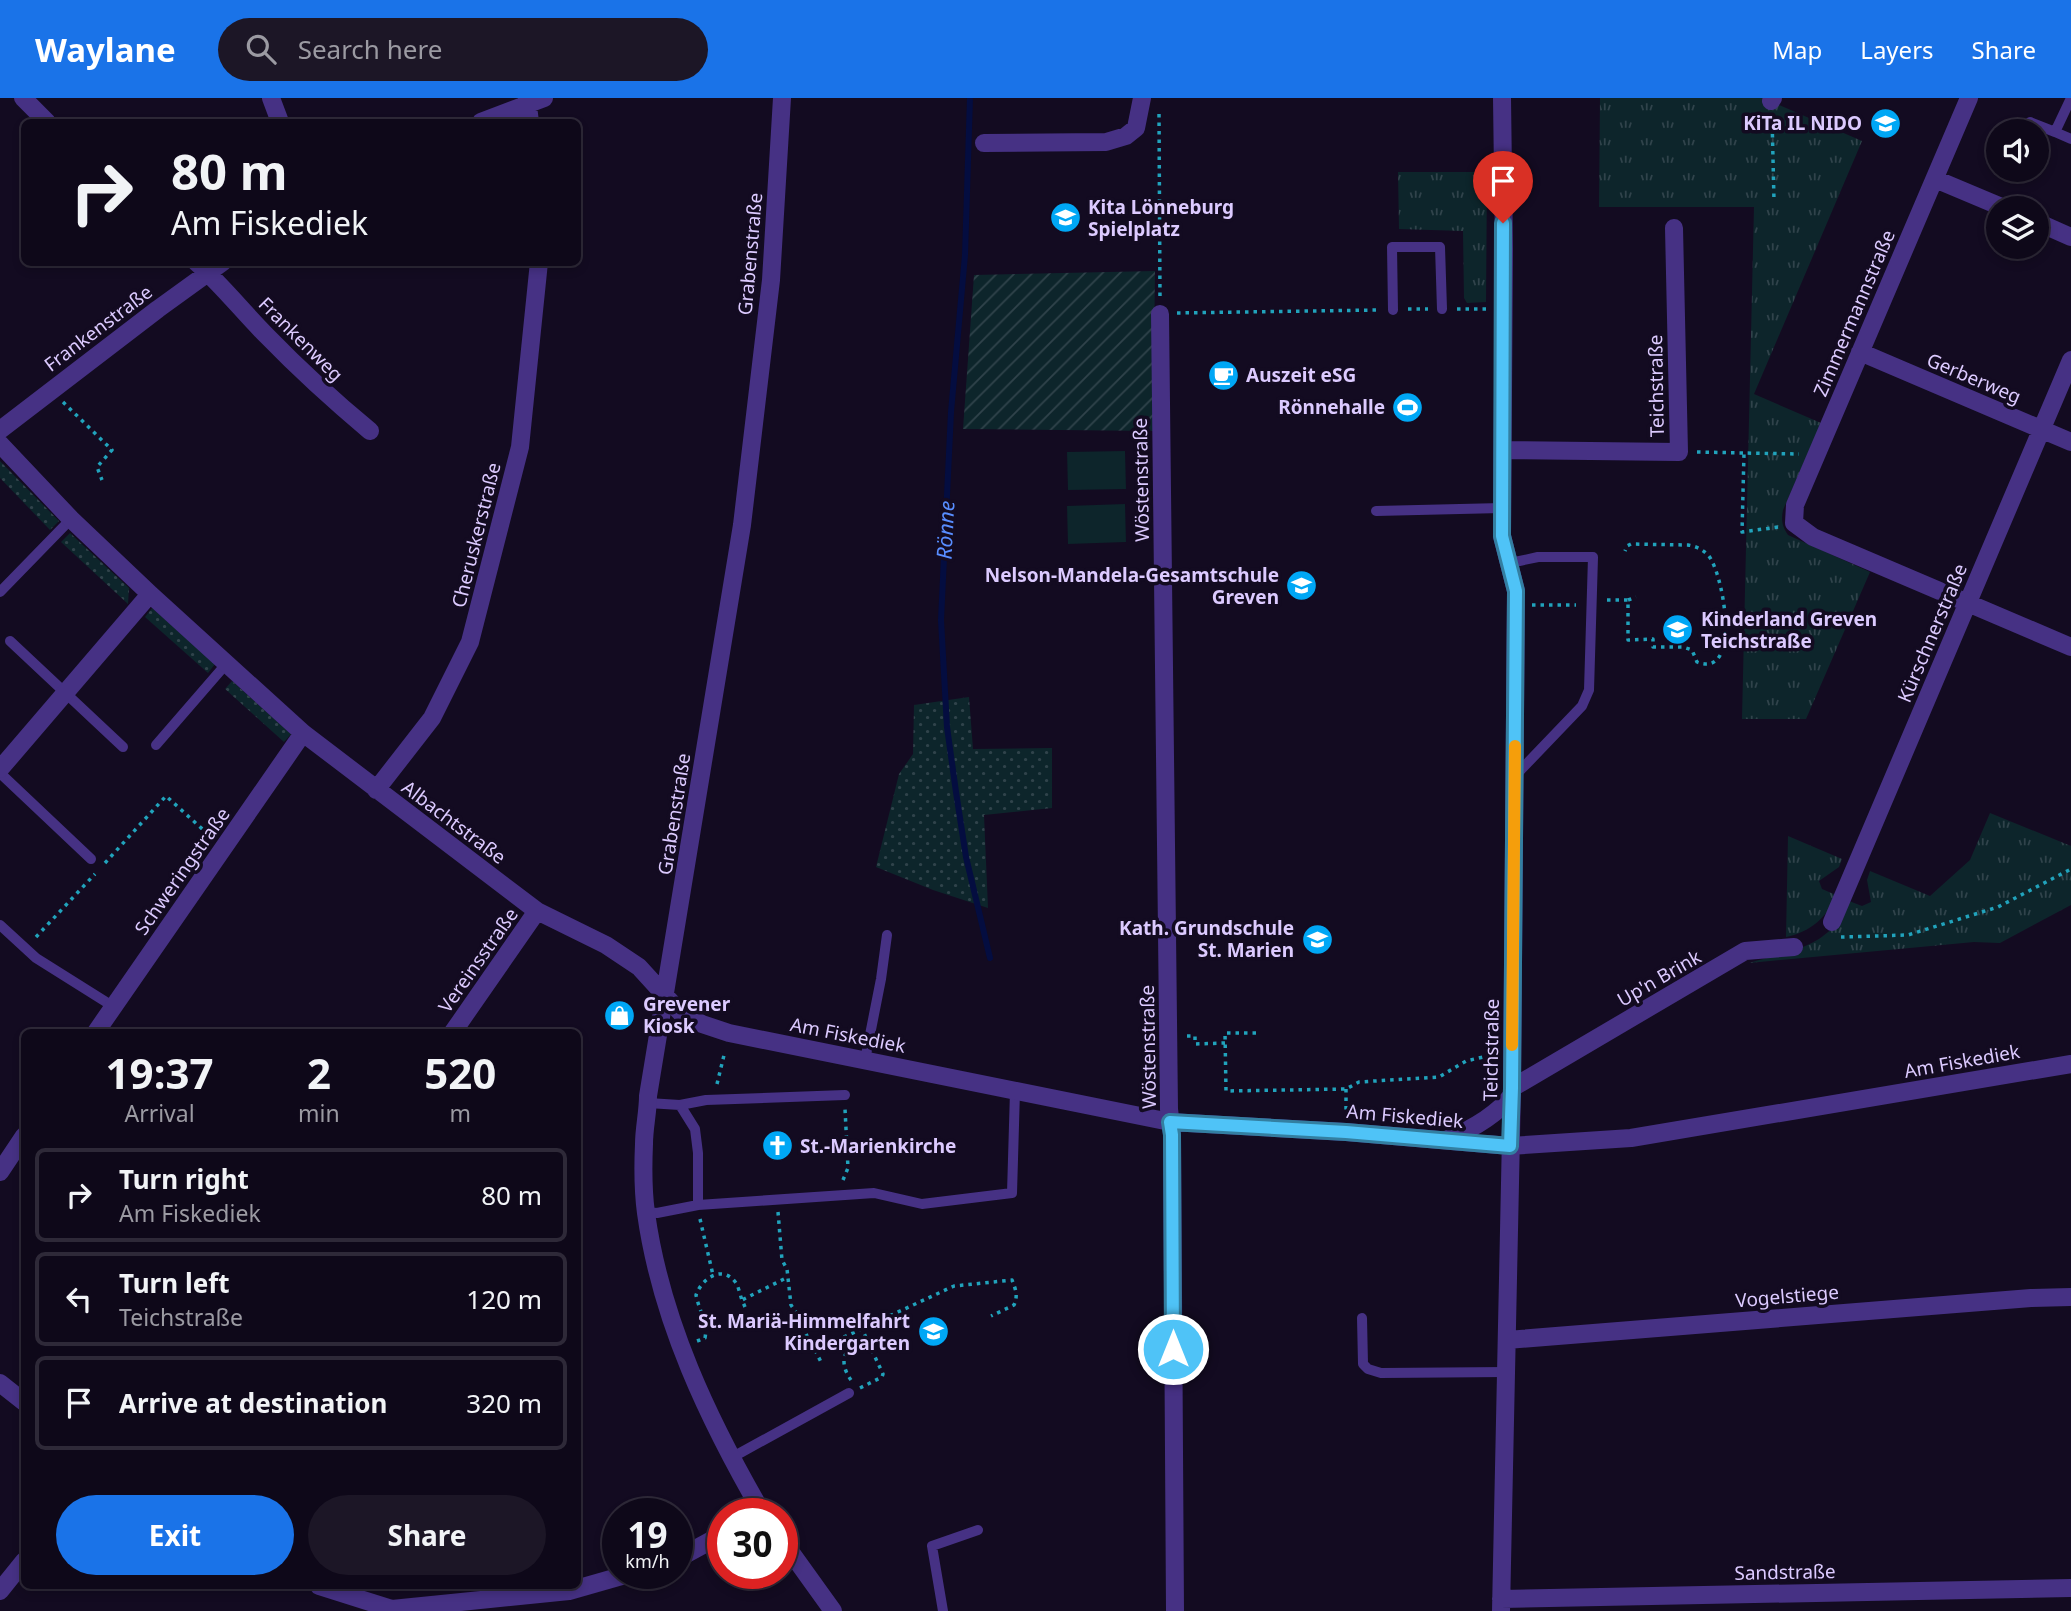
<!DOCTYPE html>
<meta charset="utf-8">
<style>
:root{--surface:#0e0819;--page:#1c1626;--text:#f1f3f6;--muted:#9b9aa2;--line:#2e2938;--accent:#1a73e8}
body{margin:0;font-family:"Noto Sans",sans-serif;background:var(--page);color:var(--text);height:100vh;display:flex;flex-direction:column;font-size:26px;white-space:nowrap}
*{box-sizing:border-box;margin:0}
p{font-size:23px;color:var(--muted)}
.icon{flex:none;width:38px;height:38px;fill:none;stroke:currentColor;stroke-width:2;stroke-linecap:round;stroke-linejoin:round}
.map{position:relative;flex:1;overflow:hidden}
.side{position:absolute;left:21px;top:931px;width:560px;height:560px;display:flex;flex-direction:column;background:var(--surface);border-radius:10px;box-shadow:0 4px 10px #0003,0 0 0 2px var(--line)}
.side>*{flex:none}
.guide{position:absolute;left:21px;top:21px;width:560px;height:147px;border-radius:10px;box-shadow:0 4px 10px #0003,0 0 0 2px var(--line);background:#0e0819;color:var(--text);overflow:hidden}
.tools{position:absolute;left:1986px;top:21px;display:grid;gap:14px}
.tools a{display:grid;place-items:center;width:63px;height:63px;border-radius:50%;background:var(--surface);box-shadow:0 4px 10px #0003,0 0 0 2px var(--line);font-size:35px}
.speed{position:absolute;left:602px;top:1400px;display:flex;gap:14px;font-size:35px;font-weight:700;text-align:center}
.speed>*{display:grid;place-content:center;width:91px;height:91px;border-radius:50%;background:var(--surface);box-shadow:0 4px 10px #0003,0 0 0 2px var(--line);line-height:1}
.speed small{font-size:18px;font-weight:400}
.speed .limit{border:10px solid #d22;background:#fff;color:#111}
.pin{position:absolute;display:grid;place-items:center;width:60px;height:60px;color:#fff;margin:-72px -30px;border-radius:50% 50% 50% 0;rotate:-45deg;box-shadow:0 0 7px #0007}
.pin .icon{rotate:45deg}
.me{position:absolute;width:77px;margin:-38px;rotate:0deg;stroke-linejoin:round;filter:drop-shadow(0 0 5px #0008)}
.turn{display:flex;align-items:center;gap:24px;height:147px;padding:0 35px;font-size:32px}
.turn .icon{width:91px;height:91px;stroke-width:2.5}
.turn b{display:block;font-size:49px;line-height:60px}
.eta{display:flex;justify-content:space-evenly;align-items:center;height:119px;text-align:center}
.eta b{font-size:42px;font-weight:700;line-height:49px}
.primary-button{display:flex;gap:14px;margin-top:auto;padding:14px 35px}
.primary-button a{flex:1;height:80px;border-radius:42px;background:var(--accent);color:#fff;font-size:28px;font-weight:700;line-height:80px;text-align:center}
.primary-button a+a{background:var(--page);color:var(--text)}
ul{padding:0;list-style:none}
li{display:flex;align-items:center;gap:21px;height:94px;margin:0 14px 10px;padding:0 21px;border:4px solid var(--line);border-radius:10px}
li div{flex:1}
li b{display:block;font-size:26px}
li em{font-style:normal}
header{display:flex;align-items:center;gap:42px;box-sizing:border-box;height:98px;padding:0 35px;background:var(--accent);color:#fff}
header strong{font-size:33px}
nav{display:flex;gap:38px;margin-inline-start:auto;font-size:24px}
.search{width:490px;height:63px;background:var(--page);display:flex;align-items:center;gap:18px;box-sizing:border-box;padding:0 24px;border-radius:38px;color:var(--muted);font-size:26px}
.map>svg:first-child{display:block}
</style>
<header>
<strong>Waylane</strong>
<div class="search"><svg class="icon" aria-label="search" viewBox="0 0 24 24"><circle cx="10" cy="10" r="6"/><path d="M15 15l6 6"/></svg>Search here</div>
<nav><a>Map</a><a>Layers</a><a>Share</a></nav>
</header>
<div class="map">
<svg width="2071" height="1513" viewBox="0 0 2071 1513">
<defs>
<pattern id="grass-dots" width="8" height="8" patternUnits="userSpaceOnUse" patternTransform="scale(1.75)"><rect width="8" height="8" fill="#0d252b"/><path d="M2 2h.1M6 6h.1" fill="none" stroke="#30434b" stroke-width="1.8" stroke-linecap="round"/></pattern>
<pattern id="park-tufts" width="24" height="20" patternUnits="userSpaceOnUse" patternTransform="scale(1.75)"><rect width="24" height="20" fill="#0d252b"/><path d="M3 7l-1-3M5 7V3M7 7l1-3M15 17l-1-3M17 17v-4M19 17l1-3" fill="none" stroke="#30434b"/></pattern>
<pattern id="garden-furrows" width="10" height="10" patternUnits="userSpaceOnUse" patternTransform="scale(1.75)"><rect width="10" height="10" fill="#0d252b"/><path d="M-1 1l2-2M0 10L10 0M9 11l2-2" fill="none" stroke="#30434b"/></pattern>
</defs>
<rect width="100%" height="100%" fill="#130b21"/>
<path fill="url(#grass-dots)" d="M 0,363 L 59,423 L 50,432 L 0,380 Z
M 70,435 L 129,490 L 128,506 L 61,444 Z
M 152,510 L 215,566 L 208,575 L 145,519 Z
M 232,583 L 291,636 L 284,644 L 225,591 Z
M 969,599 L 973,651 L 1052,650 L 1052,710 L 984,717 L 988,810 L 933,792 L 876,769 L 899,676 L 913,656 L 914,607 Z"/>
<path fill="url(#park-tufts)" d="M 1600,0 L 1763,0 L 1862,43 L 1754,296 L 1821,325 L 1783,412 C 1781,422 1782,428 1788,437 L 1870,474 L 1806,621 L 1742,621 L 1754,109 L 1599,109 Z
M 1398,74 L 1487,74 L 1486,204 L 1467,205 L 1464,200 L 1463,133 L 1399,131 Z
M 1990,715 L 2071,748 L 2071,807 L 2000,845 L 1974,844 L 1749,865 C 1778,856 1814,852 1835,827 C 1840,820 1844,811 1849,803 L 1862,808 L 1871,804 L 1867,782 L 1870,773 L 1930,798 L 1970,762 Z
M 1788,738 L 1842,761 L 1839,769 L 1819,783 L 1822,791 L 1836,797 C 1827,820 1810,834 1786,839 Z"/>
<path fill="url(#garden-furrows)" d="M 1155,173 L 1153,333 L 963,331 L 974,177 Z"/>
<path fill="#0d252b" d="M 1125,353 L 1126,391 L 1068,392 L 1067,354 Z
M 1125,406 L 1126,444 L 1068,446 L 1067,408 Z"/>
<g fill="none" stroke-linecap="round" stroke-linejoin="round">
<path stroke="#040d40" stroke-width="6" d="M 970,0 L 965,157 L 951,314 L 941,522 L 947,629 L 956,694 L 966,759 L 990,860"/>
<path stroke="#21a3bc" stroke-width="3.5" stroke-dasharray="3.5 5" stroke-linecap="butt" d="M 1159,16 L 1160,201
M 1772,19 L 1774,103
M 1408,211 L 1428,211
M 1457,211 L 1488,211
M 1177,215 L 1379,212
M 63,304 L 112,352 L 97,369 L 102,382
M 1697,354 L 1744,355
M 1778,429 L 1742,434 L 1744,355 L 1799,356
M 1607,502 L 1628,502 L 1628,542 L 1653,541 L 1653,549 L 1683,549 L 1692,552 L 1697,564 C 1742,582 1724,475 1708,457 C 1702,451 1695,448 1688,447 L 1631,446 L 1627,448 L 1625,453
M 1628,502 L 1636,499
M 1532,507 L 1576,507
M 105,765 L 166,698 L 210,738
M 36,839 L 95,776
M 1841,839 L 1908,837 L 1998,809 L 2071,771
M 1256,935 L 1225,935 L 1226,993 L 1346,991 L 1359,984 L 1439,979 L 1466,963 L 1496,956
M 1187,938 L 1195,938 L 1195,946 L 1225,945
M 717,986 L 725,953
M 1346,991 L 1346,1018
M 843,1082 L 848,1070 L 845,1011
M 778,1114 L 782,1162 L 787,1171 L 791,1207 L 798,1217 L 813,1252 L 816,1252 L 954,1188 L 1012,1182 C 1016,1192 1018,1198 1014,1207 L 991,1218
M 700,1121 L 713,1177
M 745,1209 L 742,1202 L 788,1179
M 697,1243 L 705,1240 C 708,1224 699,1213 696,1197 C 702,1180 723,1166 736,1185 C 739,1190 740,1197 742,1202
M 815,1252 L 821,1264
M 851,1282 C 844,1272 840,1260 850,1250 L 871,1251
M 860,1290 L 882,1279 L 883,1276 L 862,1231"/>
<path stroke="#463184" stroke-width="10" d="M 2071,0 L 2055,34 L 2071,41
M 2030,24 L 2055,34
M 1393,212 L 1392,149 L 1440,149 L 1442,211
M 1376,413 L 1502,410
M 1510,465 L 1538,459 L 1593,459 L 1589,592 L 1582,608 L 1515,678
M 0,494 L 71,421
M 10,543 L 123,649
M 156,647 L 227,565
M 0,675 L 91,761
M 0,827 L 36,860 L 114,909
M 865,962 L 881,881 L 887,837
M 680,1007 L 706,1002 L 845,997
M 698,1107 L 874,1095 L 922,1106 L 1012,1095 L 1015,993
M 646,1114 L 657,1115 L 698,1107 L 698,1055 L 695,1031 L 680,1007 L 648,1005
M 1362,1220 L 1363,1266 L 1368,1271 L 1381,1275 L 1507,1274
M 731,1360 L 849,1295
M 943,1513 L 932,1448 L 978,1432"/>
<path stroke="#463184" stroke-width="18" d="M 23,0 L 47,24
M 271,0 L 280,24
M 527,0 L 530,24
M 1969,0 L 1795,407 L 1794,425 L 1813,439 L 2071,549
M 1771,3 L 1773,0
M 481,24 L 544,0
M 984,45 L 1106,44 L 1126,38 L 1136,30 L 1142,0
M 1935,81 L 2004,110
M 2037,124 L 2071,139
M 196,164 C 222,187 243,214 267,238 C 300,272 334,303 370,333
M 1160,216 L 1169,1011 L 1172,1036 L 1175,1513
M 1860,254 L 2071,344
M 0,332 L 158,211 L 223,164
M 0,346 L 71,421 L 150,496 L 303,635 L 537,813 L 606,847 L 639,869 L 681,915 L 702,926 L 729,935 L 1170,1024 L 1346,1034 L 1510,1048 L 1631,1040 L 2071,966
M 1503,352 L 1679,354 L 1674,130
M 0,671 L 150,496
M 376,692 L 432,620 L 470,544 L 520,349 L 539,164
M 1832,824 L 2071,262
M 96,934 L 303,635
M 453,934 L 537,813
M 1512,990 L 1745,853 L 1794,849
M 1448,1041 C 1472,1031 1496,1018 1512,997
M 0,1074 L 24,1038
M 1507,1242 L 2031,1200 L 2071,1199
M 0,1285 L 24,1304
M 763,1416 C 709,1323 661,1223 646,1115 C 643,1093 643,1068 644,1046 C 644,1030 648,1014 648,998 L 742,427 L 771,182 L 782,0
M 782,1442 L 833,1513
M 677,1461 L 723,1436
M 319,1488 L 392,1511 L 569,1493 L 632,1475
M 0,1493 L 24,1463
M 1501,1501 L 2071,1490
M 1501,1513 L 1512,990 L 1516,493 L 1502,438 L 1504,150 L 1502,0"/>
</g>
<g fill="none" stroke-linecap="round" stroke-linejoin="round">
<defs>
<path id="route" d="M 1173,1251 L 1172,1037 L 1170,1024 L 1346,1034 L 1510,1048 L 1512,990 L 1516,493 L 1502,438 L 1503,125"/>
</defs>
<use href="#route" stroke="#337fa1" stroke-width="18"/>
<use href="#route" stroke="#4fc3f7" stroke-width="12"/>
<path stroke="#f59e0b" stroke-width="12" d="M 1512,947 L 1515,648"/>
</g>
<defs>
<symbol id="school-disc" viewBox="-11 -11 22 22"><circle r="9.5" fill="#00a7f5" stroke="#130b21"/><path d="M0-5L7-2L0 1L-7-2ZM-4 1L0 2.5L4 1V4Q0 6-4 4Z" fill="#fff"/></symbol>
<symbol id="cafe-disc" viewBox="-11 -11 22 22"><circle r="9.5" fill="#00a7f5" stroke="#130b21"/><path d="M-5.5-4.5H6V0H3Q3 3.5 0 3.5H-2.5Q-5.5 3.5-5.5 0ZM3-3.2v2h1.7v-2ZM-6 4.5H4V6H-6Z" fill="#fff"/></symbol>
<symbol id="stadium-disc" viewBox="-11 -11 22 22"><circle r="9.5" fill="#00a7f5" stroke="#130b21"/><path d="M0-5a6.5 5 0 1 0 0 10a6.5 5 0 1 0 0-10ZM-3.5-1.8h7v3.6h-7Z" fill="#fff"/></symbol>
<symbol id="shop-disc" viewBox="-11 -11 22 22"><circle r="9.5" fill="#00a7f5" stroke="#130b21"/><path d="M-5-2.5h2.3a2.7 3.5 0 0 1 5.4 0H5L5.5 6h-11ZM-1.5-2.5h3a1.5 2.3 0 0 0-3 0Z" fill="#fff"/></symbol>
<symbol id="church-disc" viewBox="-11 -11 22 22"><circle r="9.5" fill="#00a7f5" stroke="#130b21"/><path d="M-1.2-6h2.4v3.5h3.3v2.4h-3.3V6h-2.4V-.1h-3.3v-2.4h3.3Z" fill="#fff"/></symbol>
</defs>
<g fill-rule="evenodd">
<use href="#school-disc" x="1868" y="8" width="35" height="35"/>
<use href="#school-disc" x="1048" y="102" width="35" height="35"/>
<use href="#cafe-disc" x="1206" y="260" width="35" height="35"/>
<use href="#stadium-disc" x="1390" y="292" width="35" height="35"/>
<use href="#school-disc" x="1284" y="470" width="35" height="35"/>
<use href="#school-disc" x="1660" y="514" width="35" height="35"/>
<use href="#school-disc" x="1300" y="824" width="35" height="35"/>
<use href="#shop-disc" x="602" y="900" width="35" height="35"/>
<use href="#church-disc" x="760" y="1030" width="35" height="35"/>
<use href="#school-disc" x="916" y="1216" width="35" height="35"/>
</g>
<g text-anchor="middle" stroke-width="7" stroke-linejoin="round" paint-order="stroke">
<g font-size="19" font-weight="bold" fill="#dccaff" stroke="#130b21" text-anchor="end">
<text x="1862" y="32">KiTa IL NIDO</text>
<text x="1088" y="116" text-anchor="start">Kita Lönneburg<tspan x="1088" dy="22">Spielplatz</tspan></text>
<text x="1246" y="284" text-anchor="start">Auszeit eSG</text>
<text x="1385" y="316">Rönnehalle</text>
<text x="1279" y="484">Nelson-Mandela-Gesamtschule<tspan x="1279" dy="22">Greven</tspan></text>
<text x="1701" y="528" text-anchor="start">Kinderland Greven<tspan x="1701" dy="22">Teichstraße</tspan></text>
<text x="1294" y="837">Kath. Grundschule<tspan x="1294" dy="22">St. Marien</tspan></text>
<text x="643" y="913" text-anchor="start">Grevener<tspan x="643" dy="22">Kiosk</tspan></text>
<text x="800" y="1055" text-anchor="start">St.-Marienkirche</text>
<text x="910" y="1230">St. Mariä-Himmelfahrt<tspan x="910" dy="22">Kindergarten</tspan></text>
</g>
<g font-size="19" fill="#dccaff" stroke="#130b21">
<text transform="translate(750 156) rotate(-85)" y="7">Grabenstraße</text>
<text transform="translate(1854 215) rotate(-67)" y="7">Zimmermannstraße</text>
<text transform="translate(98 230) rotate(-37)" y="7">Frankenstraße</text>
<text transform="translate(301 241) rotate(45)" y="7">Frankenweg</text>
<text transform="translate(1974 280) rotate(23)" y="7">Gerberweg</text>
<text transform="translate(1656 288) rotate(-91)" y="7">Teichstraße</text>
<text transform="translate(1141 382) rotate(-91)" y="7">Wöstenstraße</text>
<text transform="translate(476 437) rotate(-76)" y="7">Cheruskerstraße</text>
<text transform="translate(1932 535) rotate(-67)" y="7">Kürschnerstraße</text>
<text transform="translate(674 716) rotate(-81)" y="7">Grabenstraße</text>
<text transform="translate(454 724) rotate(37)" y="7">Albachtstraße</text>
<text transform="translate(182 773) rotate(-55)" y="7">Schweringstraße</text>
<text transform="translate(478 862) rotate(-55)" y="7">Vereinsstraße</text>
<text transform="translate(1659 880) rotate(-30)" y="7">Up'n Brink</text>
<text transform="translate(848 937) rotate(11)" y="7">Am Fiskediek</text>
<text transform="translate(1148 949) rotate(-91)" y="7">Wöstenstraße</text>
<text transform="translate(1491 952) rotate(-89)" y="7">Teichstraße</text>
<text transform="translate(1962 963) rotate(-10)" y="7">Am Fiskediek</text>
<text transform="translate(1405 1018) rotate(5)" y="7">Am Fiskediek</text>
<text transform="translate(1787 1198) rotate(-5)" y="7">Vogelstiege</text>
<text transform="translate(1785 1474) rotate(-1)" y="7">Sandstraße</text>
</g>
<g font-size="21" font-style="italic" fill="#588dff" stroke="#130b21">
<text transform="translate(946 432) rotate(-87)" y="7">Rönne</text>
</g>
</g>
</svg>
<div class="tools">
<a><svg class="icon" aria-label="sound" viewBox="0 0 24 24"><path d="M4 9h4l5-4v14l-5-4H4zM17 9q2 3 0 6"/></svg></a>
<a><svg class="icon" aria-label="layers" viewBox="0 0 24 24"><path d="M12 4l9 5-9 5-9-5zM3 14l9 5 9-5"/></svg></a>
</div>
<div class="speed"><div>19<small>km/h</small></div><div class="limit">30</div></div>
<div class="pin" style="left:1503px;top:125px;background:#d93025"><svg class="icon" aria-label="arrive" viewBox="0 0 24 24"><path d="M6 21V4h12l-3 4 3 4H6"/></svg></div>
<svg class="me" style="left:1173px;top:1251px" viewBox="-20 -20 40 40"><circle r="17" fill="#4fc3f7" stroke="#fff" stroke-width="3"/><path d="M0-11L8 9 0 5-8 9z" fill="#fff"/></svg>
<div class="guide">
<div class="turn"><svg class="icon" aria-label="right" viewBox="0 0 24 24"><path d="M7 20v-9h11M14 6l5 5-5 5"/></svg><div><b>80 m</b>Am Fiskediek</div></div>
</div>
<section class="side">
<div class="eta">
<div><b>19:37</b><p>Arrival</p></div>
<div><b>2</b><p>min</p></div>
<div><b>520</b><p>m</p></div>
</div>
<ul>
<li><svg class="icon" aria-label="right" viewBox="0 0 24 24"><path d="M7 20v-9h11M14 6l5 5-5 5"/></svg><div><b>Turn right</b><p>Am Fiskediek</p></div><em>80 m</em></li>
<li><svg class="icon" aria-label="left" viewBox="0 0 24 24"><path d="M17 20v-9H6M10 6l-5 5 5 5"/></svg><div><b>Turn left</b><p>Teichstraße</p></div><em>120 m</em></li>
<li><svg class="icon" aria-label="arrive" viewBox="0 0 24 24"><path d="M6 21V4h12l-3 4 3 4H6"/></svg><div><b>Arrive at destination</b></div><em>320 m</em></li>
</ul>
<div class="primary-button"><a>Exit</a><a>Share</a></div>
</section>
</div>
